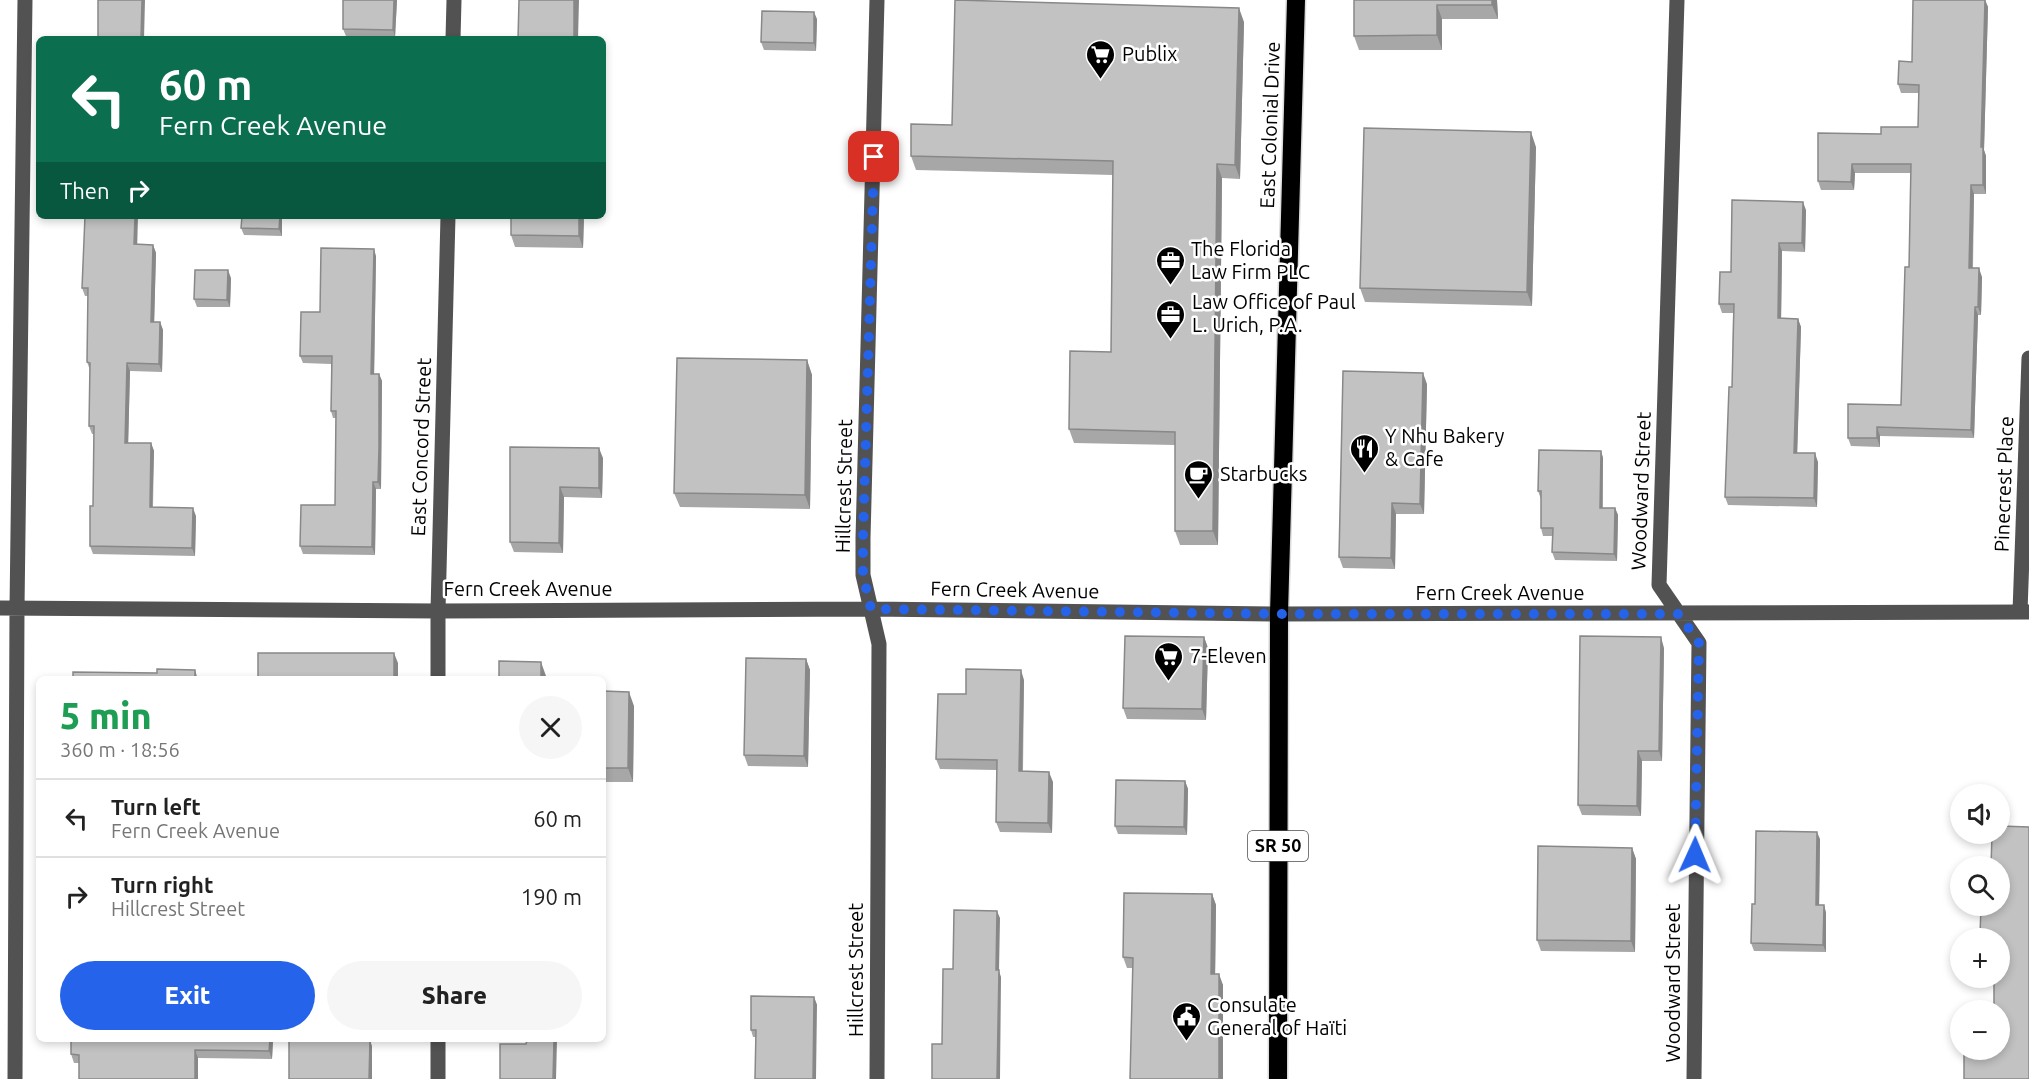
<!DOCTYPE html>
<meta charset="utf-8">
<style>
:root{--surface:#fff;--page:#f6f6f6;--text:#222;--muted:#767676;--line:#e0e0e0;--accent:#2563eb}
body{margin:0;font-family:Ubuntu,sans-serif;background:var(--page);color:var(--text);height:100vh;display:flex;flex-direction:column;font-size:22px;white-space:nowrap}
*{box-sizing:border-box;margin:0}
p{font-size:20px;color:var(--muted)}
.icon{flex:none;width:33px;height:33px;fill:none;stroke:currentColor;stroke-width:2;stroke-linecap:round;stroke-linejoin:round}
.map{position:relative;flex:1;overflow:hidden}
.side{position:absolute;left:36px;top:676px;width:570px;height:366px;display:flex;flex-direction:column;background:var(--surface);border-radius:9px;box-shadow:0 3px 9px #0003}
.side>*{flex:none}
.guide{position:absolute;left:36px;top:36px;width:570px;height:183px;border-radius:9px;box-shadow:0 3px 9px #0003;background:#0b6e4f;color:#fff;overflow:hidden}
.fabs{position:absolute;left:1950px;top:784px;display:grid;gap:12px}
.fabs a{display:grid;place-items:center;width:60px;height:60px;border-radius:50%;background:var(--surface);box-shadow:0 3px 9px #0003;font-size:30px}
.pin{position:absolute;display:grid;place-items:center;width:51px;height:51px;color:#fff;margin:-26px;border-radius:12px;box-shadow:0 3px 9px #0006}
.me{position:absolute;width:66px;margin:-33px;rotate:1deg;stroke-linejoin:round;filter:drop-shadow(0 0 4px #0008)}
.turn{display:flex;align-items:center;gap:21px;height:126px;padding:0 24px;font-size:27px}
.turn .icon{width:78px;height:78px;stroke-width:2.5}
.turn b{display:block;font-size:42px;line-height:51px}
.then{display:flex;align-items:center;height:57px;padding:0 24px;background:#0003;gap:12px;font-size:22px}
.round{display:grid;place-items:center;flex:none;width:63px;height:63px;border-radius:32px;background:var(--page)}
.overview{display:flex;align-items:center;justify-content:space-between;height:102px;padding:0 24px}
h1{font-size:36px;font-weight:800;line-height:45px;color:#1e9e55}
.cta{display:flex;gap:12px;margin-top:auto;padding:12px 24px}
.cta a{flex:1;height:69px;border-radius:36px;background:var(--accent);color:#fff;font-size:24px;font-weight:800;line-height:69px;text-align:center}
.cta a+a{background:var(--page);color:var(--text)}
ul{padding:0;list-style:none}
li{display:flex;align-items:center;gap:18px;height:78px;padding:0 24px;border-top:2px solid var(--line)}
li div{flex:1}
li b{display:block;font-size:22px}
li em{font-style:normal}
.map>svg:first-child{display:block}
</style>
<div class="map">
<svg width="2029" height="1079" viewBox="0 0 2029 1079">
<rect width="100%" height="100%" fill="#fff"/>
<g fill="none" stroke-linecap="round" stroke-linejoin="round">
<defs>
<path id="highway" d="M 1278,1079 L 1279,614 L 1296,0"/>
</defs>
<use href="#highway" stroke="#dbdbdb" stroke-width="21"/>
<path stroke="#525252" stroke-width="15" d="M 1677,0 L 1659,585 L 1699,643 L 1694,1079
M 453,39 L 454,0
M 0,608 L 438,611 L 871,609 L 1279,614 L 2029,612
M 2020,612 L 2029,358
M 438,680 L 438,611 L 448,216
M 438,1040 L 438,1079
M 15,1079 L 17,608 L 25,0
M 877,1079 L 879,644 L 863,575 L 863,538 L 877,0"/>
<use href="#highway" stroke="#000" stroke-width="18"/>
</g>
<path fill="#a7a7a7" d="M 397,0 L 395,37 L 346,36 L 343,29 Z
M 1354,0 L 1497,0 L 1498,19 L 1442,19 L 1442,50 L 1359,50 L 1354,36 Z
M 1913,0 L 1985,0 L 1988,7 L 1984,150 L 1986,156 L 1986,194 L 1974,194 L 1973,268 L 1982,277 L 1981,315 L 1978,315 L 1974,438 L 1880,436 L 1880,447 L 1851,446 L 1848,438 L 1901,405 L 1909,267 L 1911,173 L 1855,173 L 1854,190 L 1821,190 L 1818,181 L 1881,134 L 1918,127 L 1919,93 L 1901,93 L 1898,84 L 1912,62 Z
M 817,19 L 816,51 L 764,50 L 761,42 Z
M 1244,22 L 1240,179 L 1222,178 L 1218,545 L 1180,545 L 1175,531 L 1175,445 L 1074,443 L 1069,429 L 1111,352 L 1113,175 L 916,170 L 911,156 L 952,125 Z
M 1536,147 L 1532,306 L 1365,302 L 1360,288 Z
M 1806,210 L 1805,252 L 1782,251 L 1781,318 L 1798,319 L 1801,327 L 1797,453 L 1818,462 L 1817,507 L 1728,505 L 1725,497 L 1732,387 L 1733,313 L 1722,313 L 1719,304 L 1731,272 Z
M 282,216 L 282,236 L 244,235 L 241,228 Z
M 511,216 L 584,216 L 583,248 L 515,247 L 511,235 Z
M 137,244 L 153,245 L 156,253 L 154,322 L 160,322 L 163,330 L 162,372 L 130,371 L 128,443 L 151,443 L 154,451 L 153,507 L 196,516 L 195,556 L 93,554 L 90,546 L 93,506 L 94,434 L 92,434 L 89,426 L 90,370 L 87,362 L 88,296 L 85,296 L 82,288 Z
M 376,256 L 374,374 L 379,374 L 382,381 L 381,489 L 376,489 L 375,555 L 303,554 L 300,546 L 335,505 L 336,418 L 333,418 L 331,411 L 331,364 L 303,363 L 300,356 L 320,312 Z
M 231,278 L 230,307 L 197,307 L 194,299 Z
M 807,360 L 812,375 L 810,509 L 680,507 L 674,493 Z
M 1427,384 L 1424,514 L 1396,514 L 1395,569 L 1343,568 L 1339,557 Z
M 510,447 L 603,458 L 602,498 L 564,497 L 563,553 L 514,552 L 510,542 Z
M 1601,451 L 1603,458 L 1603,508 L 1615,508 L 1618,515 L 1617,561 L 1555,560 L 1552,552 L 1553,536 L 1543,536 L 1541,528 L 1541,499 L 1538,491 Z
M 1204,637 L 1208,648 L 1206,720 L 1127,719 L 1123,708 Z
M 1664,648 L 1662,761 L 1642,761 L 1641,816 L 1582,815 L 1578,805 Z
M 806,659 L 810,670 L 808,767 L 748,766 L 744,755 Z
M 1024,680 L 1023,772 L 1053,782 L 1052,833 L 1000,832 L 996,822 L 997,770 L 940,769 L 936,759 L 966,694 Z
M 603,691 L 634,706 L 633,782 L 603,782 Z
M 1185,781 L 1188,789 L 1187,835 L 1118,834 L 1115,826 Z
M 2000,826 L 2029,827 L 2029,1079 L 1964,1079 L 1964,1050 L 2000,1050 L 2000,1011 L 1994,1011 L 1994,978 L 2000,978 L 2000,939 L 1981,939 L 1980,936 L 1981,906 L 2000,906 L 2000,867 L 1991,867 L 1992,834 L 2000,834 Z
M 1820,839 L 1819,905 L 1824,905 L 1826,913 L 1826,952 L 1754,951 L 1751,943 L 1755,904 Z
M 1632,848 L 1636,859 L 1635,952 L 1541,951 L 1537,940 Z
M 1212,894 L 1216,905 L 1215,974 L 1223,985 L 1223,1079 L 1130,1079 L 1133,968 L 1127,968 L 1123,957 Z
M 814,997 L 817,1005 L 756,1037 L 753,1037 L 751,1030 Z
M 71,1040 L 273,1040 L 272,1059 L 198,1058 L 198,1079 L 79,1079 L 79,1063 L 74,1063 L 71,1054 Z"/>
<path fill="#888" d="M 142,0 L 145,0 L 144,39 L 141,39 Z
M 394,0 L 397,0 L 395,37 L 393,30 Z
M 574,0 L 579,0 L 578,39 L 574,39 Z
M 1492,0 L 1497,0 L 1498,19 L 1492,5 Z
M 1985,0 L 1988,7 L 1984,150 L 1986,156 L 1986,194 L 1983,185 L 1981,147 Z
M 1437,5 L 1442,19 L 1442,50 L 1437,35 Z
M 1239,8 L 1244,22 L 1240,179 L 1235,165 Z
M 814,12 L 817,19 L 816,51 L 814,43 Z
M 1531,132 L 1536,147 L 1532,306 L 1527,292 Z
M 1217,164 L 1222,178 L 1218,545 L 1213,531 Z
M 1852,164 L 1855,173 L 1854,190 L 1851,182 Z
M 1971,185 L 1974,194 L 1972,277 L 1969,268 Z
M 1803,202 L 1806,210 L 1805,252 L 1802,243 Z
M 135,216 L 138,216 L 137,252 L 134,244 Z
M 280,216 L 282,216 L 282,236 L 279,229 Z
M 579,216 L 584,216 L 583,248 L 579,236 Z
M 1779,243 L 1782,251 L 1781,327 L 1778,318 Z
M 153,245 L 156,253 L 154,330 L 151,322 Z
M 374,249 L 376,256 L 374,381 L 371,374 Z
M 1979,268 L 1982,277 L 1981,315 L 1978,307 Z
M 228,270 L 231,278 L 230,307 L 227,300 Z
M 1975,307 L 1978,315 L 1974,438 L 1971,430 Z
M 1798,319 L 1801,327 L 1797,461 L 1794,453 Z
M 160,322 L 163,330 L 162,372 L 159,364 Z
M 807,360 L 812,375 L 810,509 L 805,495 Z
M 127,363 L 130,371 L 128,451 L 125,443 Z
M 1423,373 L 1427,384 L 1424,514 L 1420,504 Z
M 379,374 L 382,381 L 381,489 L 378,482 Z
M 1877,427 L 1880,436 L 1880,447 L 1877,438 Z
M 151,443 L 154,451 L 152,515 L 150,507 Z
M 599,448 L 603,458 L 602,498 L 599,488 Z
M 1601,451 L 1603,458 L 1602,515 L 1600,508 Z
M 1815,453 L 1818,462 L 1817,507 L 1814,498 Z
M 373,482 L 376,489 L 375,555 L 372,547 Z
M 560,487 L 564,497 L 563,553 L 559,543 Z
M 1392,503 L 1396,514 L 1395,569 L 1391,558 Z
M 193,508 L 196,516 L 195,556 L 192,548 Z
M 1615,508 L 1618,515 L 1617,561 L 1614,554 Z
M 1204,637 L 1208,648 L 1206,720 L 1202,709 Z
M 1661,637 L 1664,648 L 1662,761 L 1659,751 Z
M 394,653 L 398,663 L 398,680 L 394,680 Z
M 806,659 L 810,670 L 808,767 L 804,756 Z
M 541,662 L 546,676 L 546,680 L 541,680 Z
M 195,670 L 198,680 L 195,680 Z
M 1021,670 L 1024,680 L 1022,781 L 1019,771 Z
M 629,692 L 634,706 L 633,782 L 628,768 Z
M 1638,751 L 1642,761 L 1641,816 L 1637,806 Z
M 1049,772 L 1053,782 L 1052,833 L 1048,823 Z
M 1185,781 L 1188,789 L 1187,835 L 1184,827 Z
M 1817,832 L 1820,839 L 1819,912 L 1816,905 Z
M 1632,848 L 1636,859 L 1635,952 L 1631,941 Z
M 1212,894 L 1216,905 L 1215,985 L 1211,974 Z
M 1824,905 L 1826,913 L 1826,952 L 1823,945 Z
M 997,911 L 1000,918 L 999,971 L 1001,977 L 1000,1079 L 997,1079 L 996,970 Z
M 1219,974 L 1223,985 L 1223,1079 L 1219,1079 Z
M 814,997 L 817,1005 L 816,1079 L 813,1079 Z
M 270,1040 L 273,1040 L 272,1059 L 269,1051 Z
M 370,1040 L 372,1046 L 372,1079 L 369,1079 Z
M 554,1040 L 557,1040 L 556,1079 L 553,1079 Z
M 195,1050 L 198,1058 L 198,1079 L 195,1079 Z"/>
<path fill="#c2c2c2" stroke="#888" stroke-width="1.5" d="M 98,0 L 142,0 L 141,39 L 98,39 Z
M 343,0 L 394,0 L 393,30 L 343,29 Z
M 519,0 L 574,0 L 574,39 L 518,39 Z
M 955,0 L 1239,8 L 1235,165 L 1217,164 L 1213,531 L 1175,531 L 1175,432 L 1069,429 L 1070,351 L 1111,352 L 1113,161 L 911,156 L 911,124 L 952,125 Z
M 1354,0 L 1492,0 L 1492,5 L 1437,5 L 1437,35 L 1354,36 Z
M 1913,0 L 1985,0 L 1981,147 L 1983,147 L 1983,185 L 1971,185 L 1969,268 L 1979,268 L 1978,307 L 1975,307 L 1971,430 L 1877,427 L 1877,438 L 1848,438 L 1848,404 L 1901,405 L 1905,267 L 1909,267 L 1911,164 L 1852,164 L 1851,182 L 1818,181 L 1818,133 L 1881,134 L 1881,127 L 1918,127 L 1919,85 L 1898,84 L 1899,61 L 1912,62 Z
M 762,11 L 814,12 L 814,43 L 761,42 Z
M 1364,128 L 1531,132 L 1527,292 L 1360,288 Z
M 1732,200 L 1803,202 L 1802,243 L 1779,243 L 1778,318 L 1798,319 L 1794,453 L 1815,453 L 1814,498 L 1725,497 L 1729,387 L 1732,387 L 1734,304 L 1719,304 L 1720,272 L 1731,272 Z
M 85,216 L 135,216 L 134,244 L 153,245 L 151,322 L 160,322 L 159,364 L 127,363 L 125,443 L 151,443 L 150,507 L 193,508 L 192,548 L 90,546 L 90,506 L 93,506 L 94,426 L 89,426 L 90,363 L 87,362 L 88,288 L 82,288 Z
M 242,216 L 280,216 L 279,229 L 241,228 Z
M 511,216 L 579,216 L 579,236 L 511,235 Z
M 321,248 L 374,249 L 371,374 L 379,374 L 379,448 L 378,482 L 373,482 L 372,547 L 300,546 L 301,505 L 335,505 L 336,411 L 331,411 L 332,356 L 300,356 L 301,312 L 320,312 Z
M 195,270 L 228,270 L 227,300 L 194,299 Z
M 677,358 L 807,360 L 805,495 L 674,493 Z
M 1343,371 L 1423,373 L 1420,504 L 1392,503 L 1391,558 L 1339,557 Z
M 510,447 L 599,448 L 599,488 L 560,487 L 559,543 L 510,542 Z
M 1539,450 L 1601,451 L 1600,508 L 1615,508 L 1614,554 L 1552,552 L 1553,528 L 1541,528 L 1541,491 L 1538,491 Z
M 1125,636 L 1204,637 L 1202,709 L 1123,708 Z
M 1580,636 L 1661,637 L 1659,751 L 1638,751 L 1637,806 L 1578,805 Z
M 258,653 L 394,653 L 394,680 L 258,680 Z
M 746,658 L 806,659 L 804,756 L 744,755 Z
M 499,661 L 541,662 L 541,680 L 499,680 Z
M 157,669 L 195,670 L 195,680 L 73,680 L 73,672 L 157,673 Z
M 966,669 L 1021,670 L 1019,771 L 1049,772 L 1048,823 L 996,822 L 997,760 L 936,759 L 938,694 L 966,694 Z
M 603,691 L 629,692 L 628,768 L 603,768 Z
M 1116,780 L 1185,781 L 1184,827 L 1115,826 Z
M 2000,826 L 2029,827 L 2029,1079 L 1964,1079 L 1964,1050 L 2000,1050 L 2000,1011 L 1994,1011 L 1994,978 L 2000,978 L 2000,939 L 1993,939 L 1993,936 L 1980,936 L 1981,906 L 2000,906 L 2000,867 L 1991,867 L 1992,834 L 2000,834 Z
M 1756,831 L 1817,832 L 1816,905 L 1824,905 L 1823,945 L 1751,943 L 1752,904 L 1755,904 Z
M 1538,846 L 1632,848 L 1631,941 L 1537,940 Z
M 1124,893 L 1212,894 L 1211,974 L 1219,974 L 1219,1079 L 1130,1079 L 1133,958 L 1123,957 Z
M 954,910 L 997,911 L 996,970 L 999,970 L 997,1079 L 932,1079 L 932,1044 L 942,1044 L 943,969 L 953,969 Z
M 751,996 L 814,997 L 813,1079 L 755,1079 L 756,1030 L 751,1030 Z
M 71,1040 L 270,1040 L 269,1051 L 195,1050 L 195,1079 L 79,1079 L 79,1055 L 71,1054 Z
M 289,1040 L 370,1040 L 369,1079 L 289,1079 Z
M 527,1040 L 554,1040 L 553,1079 L 500,1079 L 500,1044 L 526,1044 Z"/>
<g fill="none" stroke-linecap="round" stroke-linejoin="round">
<path stroke="#2563eb" stroke-width="10" stroke-dasharray="0 18" d="M 874,157 L 863,538 L 863,575 L 871,609 L 1279,614 L 1679,614 L 1699,643 L 1695,855"/>
</g>
<defs>
<symbol id="supermarket-pin" viewBox="-11 -11 22 30"><path d="M0 17L-7.5 6A9.5 9.5 0 1 1 7.5 6Z" fill="#000" stroke="#fff"/><path d="M-6-5.5h2.5l.6 2H6L4.5 2H-2.5L-4.4-4H-6ZM-1.5 3.2a1.3 1.3 0 1 0 .1 0ZM3 3.2a1.3 1.3 0 1 0 .1 0Z" fill="#fff"/></symbol>
<symbol id="office-pin" viewBox="-11 -11 22 30"><path d="M0 17L-7.5 6A9.5 9.5 0 1 1 7.5 6Z" fill="#000" stroke="#fff"/><path d="M-6-3h4V-5.5h4V-3h4V5H-6ZM-1-4.5V-3h2v-1.5ZM-6 0V1H6V0Z" fill="#fff"/></symbol>
<symbol id="restaurant-pin" viewBox="-11 -11 22 30"><path d="M0 17L-7.5 6A9.5 9.5 0 1 1 7.5 6Z" fill="#000" stroke="#fff"/><path d="M-5-6h1v4h1v-4h1v4h1v-4h1v5L-1.5 .5V6h-2V.5L-5-1ZM5-6V6H3V1.5H1.5Q1.5-4 5-6Z" fill="#fff"/></symbol>
<symbol id="cafe-pin" viewBox="-11 -11 22 30"><path d="M0 17L-7.5 6A9.5 9.5 0 1 1 7.5 6Z" fill="#000" stroke="#fff"/><path d="M-5.5-4.5H6V0H3Q3 3.5 0 3.5H-2.5Q-5.5 3.5-5.5 0ZM3-3.2v2h1.7v-2ZM-6 4.5H4V6H-6Z" fill="#fff"/></symbol>
<symbol id="civic-pin" viewBox="-11 -11 22 30"><path d="M0 17L-7.5 6A9.5 9.5 0 1 1 7.5 6Z" fill="#000" stroke="#fff"/><path d="M-.6-6.5H3V-4.5H.6V-3L4-1V1h2V6H-6V1h2V-1L-.6-3ZM-1.2 2.5V6h2.4V2.5Z" fill="#fff"/></symbol>
</defs>
<g fill-rule="evenodd">
<use href="#supermarket-pin" x="1084" y="38" width="33" height="45"/>
<use href="#office-pin" x="1154" y="244" width="33" height="45"/>
<use href="#office-pin" x="1154" y="298" width="33" height="45"/>
<use href="#restaurant-pin" x="1348" y="432" width="33" height="45"/>
<use href="#cafe-pin" x="1182" y="458" width="33" height="45"/>
<use href="#supermarket-pin" x="1152" y="640" width="33" height="45"/>
<use href="#civic-pin" x="1170" y="1000" width="33" height="45"/>
</g>
<g text-anchor="middle" stroke-width="5" stroke-linejoin="round" paint-order="stroke">
<rect fill="#fff" stroke="#4c4c4c" stroke-width="1.5" x="1248" y="831" width="60" height="30" rx="4.5"/>
<g font-size="18" font-weight="bold" fill="#000">
<text x="1278" y="852">SR 50</text>
</g>
<g font-size="20" fill="#000" stroke="#fff" text-anchor="start">
<text x="1122" y="61">Publix</text>
<text x="1191" y="256">The Florida<tspan x="1191" dy="23">Law Firm PLC</tspan></text>
<text x="1192" y="309">Law Office of Paul<tspan x="1192" dy="23">L. Urich, P.A.</tspan></text>
<text x="1385" y="443">Y Nhu Bakery<tspan x="1385" dy="23">&amp; Cafe</tspan></text>
<text x="1220" y="481">Starbucks</text>
<text x="1190" y="663">7-Eleven</text>
<text x="1207" y="1012">Consulate<tspan x="1207" dy="23">General of Haïti</tspan></text>
</g>
<g font-size="20" fill="#000" stroke="#fff">
<text transform="translate(1270 125) rotate(-88)" y="7">East Colonial Drive</text>
<text transform="translate(421 447) rotate(-88)" y="7">East Concord Street</text>
<text transform="translate(2004 484) rotate(-88)" y="7">Pinecrest Place</text>
<text transform="translate(844 486) rotate(-89)" y="7">Hillcrest Street</text>
<text transform="translate(1641 491) rotate(-88)" y="7">Woodward Street</text>
<text x="528" y="596">Fern Creek Avenue</text>
<text transform="translate(1015 590) rotate(1)" y="7">Fern Creek Avenue</text>
<text x="1500" y="600">Fern Creek Avenue</text>
<text transform="translate(856 970) rotate(-90)" y="7">Hillcrest Street</text>
<text transform="translate(1673 983) rotate(-90)" y="7">Woodward Street</text>
</g>
</g>
</svg>
<div class="fabs">
<a><svg class="icon" aria-label="sound" viewBox="0 0 24 24"><path d="M4 9h4l5-4v14l-5-4H4zM17 9q2 3 0 6"/></svg></a>
<a><svg class="icon" aria-label="search" viewBox="0 0 24 24"><circle cx="10" cy="10" r="6"/><path d="M15 15l6 6"/></svg></a>
<a>+</a>
<a>−</a>
</div>
<div class="pin" style="left:874px;top:157px;background:#d93025"><svg class="icon" aria-label="arrive" viewBox="0 0 24 24"><path d="M6 21V4h12l-3 4 3 4H6"/></svg></div>
<svg class="me" style="left:1695px;top:855px" viewBox="-20 -20 40 40"><path d="M0-17L14 15 0 8-14 15z" fill="#2563eb" stroke="#fff" stroke-width="4"/></svg>
<div class="guide">
<div class="turn"><svg class="icon" aria-label="left" viewBox="0 0 24 24"><path d="M17 20v-9H6M10 6l-5 5 5 5"/></svg><div><b>60 m</b>Fern Creek Avenue</div></div>
<div class="then">Then<svg class="icon" aria-label="right" viewBox="0 0 24 24"><path d="M7 20v-9h11M14 6l5 5-5 5"/></svg></div>
</div>
<section class="side">
<div class="overview"><div><h1>5 min</h1><p>360 m · 18:56</p></div><a class="round"><svg class="icon" aria-label="close" viewBox="0 0 24 24"><path d="M6 6l12 12M18 6L6 18"/></svg></a></div>
<ul>
<li><svg class="icon" aria-label="left" viewBox="0 0 24 24"><path d="M17 20v-9H6M10 6l-5 5 5 5"/></svg><div><b>Turn left</b><p>Fern Creek Avenue</p></div><em>60 m</em></li>
<li><svg class="icon" aria-label="right" viewBox="0 0 24 24"><path d="M7 20v-9h11M14 6l5 5-5 5"/></svg><div><b>Turn right</b><p>Hillcrest Street</p></div><em>190 m</em></li>
</ul>
<div class="cta"><a>Exit</a><a>Share</a></div>
</section>
</div>
